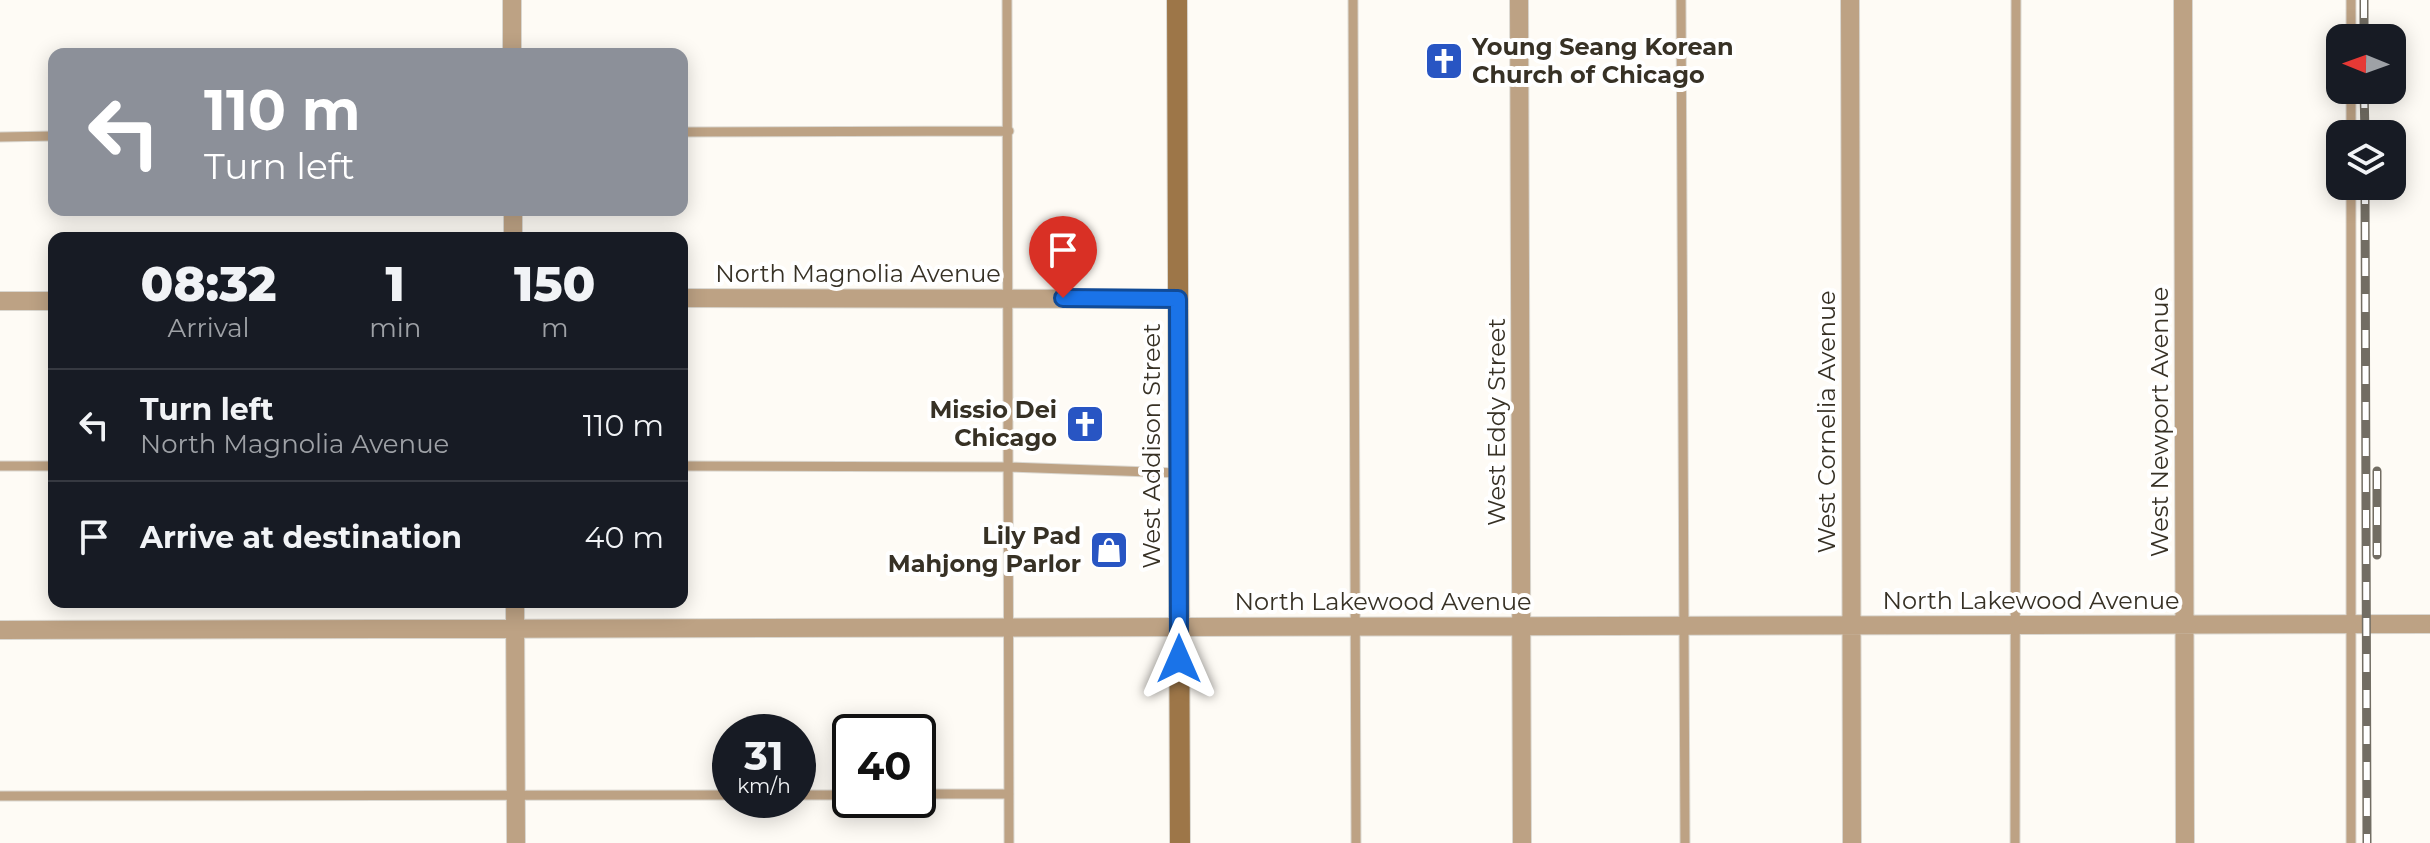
<!DOCTYPE html>
<style>
:root{--surface:#171b24;--page:#242831;--text:#f1f3f6;--muted:#9ea1a6;--line:#363941}
body{margin:0;font-family:Montserrat,sans-serif;background:var(--page);color:var(--text);height:100vh;display:flex;flex-direction:column;font-size:30px;white-space:nowrap}
*{box-sizing:border-box;margin:0}
p{font-size:26px;color:var(--muted)}
.icon{flex:none;width:44px;height:44px;fill:none;stroke:currentColor;stroke-width:2;stroke-linecap:round;stroke-linejoin:round}
.map{position:relative;flex:1;overflow:hidden}
.side{position:absolute;left:48px;top:232px;width:640px;height:376px;display:flex;flex-direction:column;background:var(--surface);border-radius:16px;box-shadow:0 4px 20px #0003}
.side>*{flex:none}
.hud{position:absolute;left:48px;top:48px;width:640px;height:168px;border-radius:16px;box-shadow:0 4px 20px #0003;background:#8c9099;color:#fff;overflow:hidden}
.needle{width:52px;rotate:271deg}
.controls{position:absolute;left:2326px;top:24px;display:grid;gap:16px}
.controls a{display:grid;place-items:center;width:80px;height:80px;border-radius:16px;background:var(--surface);box-shadow:0 4px 20px #0003;font-size:40px}
.speed{position:absolute;left:712px;top:714px;display:flex;gap:16px;font-size:40px;font-weight:700;text-align:center}
.speed>*{display:grid;place-content:center;width:104px;height:104px;border-radius:50%;background:var(--surface);box-shadow:0 4px 20px #0003;line-height:1}
.speed small{font-size:20px;font-weight:400}
.speed .limit{border:4px solid #111;border-radius:12px;background:#fff;color:#111}
.pin{position:absolute;display:grid;place-items:center;width:68px;height:68px;color:#fff;margin:-82px -34px;border-radius:50% 50% 50% 0;rotate:-45deg;box-shadow:0 0 8px #0007}
.pin .icon{rotate:45deg}
.me{position:absolute;width:88px;margin:-44px;rotate:0deg;stroke-linejoin:round;filter:drop-shadow(0 0 6px #0008)}
.turn{display:flex;align-items:center;gap:28px;height:168px;padding:0 24px;font-size:36px}
.turn .icon{width:104px;height:104px;stroke-width:2.5}
.turn b{display:block;font-size:56px;line-height:68px}
.eta{display:flex;justify-content:space-evenly;align-items:center;height:136px;text-align:center}
.eta b{font-size:48px;font-weight:800;line-height:56px}
ul{padding:0;list-style:none}
li{display:flex;align-items:center;gap:24px;height:112px;padding:0 24px;border-top:2px solid var(--line)}
li div{flex:1}
li b{display:block;font-size:30px}
li em{font-style:normal}
.map>svg:first-child{display:block}
</style>
<div class="map">
<svg width="2430" height="843" viewBox="0 0 2430 843">
<rect width="100%" height="100%" fill="#fefbf5"/>
<g fill="none" stroke-linecap="round" stroke-linejoin="round">
<defs>
<path id="lane" d="M 1007,0 L 1009,843
M 1353,0 L 1356,843
M 1681,0 L 1685,843
M 2351,0 L 2351,38
M 2351,90 L 2351,134
M 682,132 L 1009,131
M 0,137 L 54,136
M 2351,186 L 2351,843
M 0,466 L 54,466
M 682,466 L 1008,467 L 1178,473
M 918,794 L 1009,794
M 798,795 L 850,795
M 0,796 L 730,795
M 2015,843 L 2016,0"/>
<path id="street" d="M 512,0 L 512,54
M 1519,0 L 1522,843
M 1850,0 L 1852,843
M 2183,0 L 2185,843
M 513,210 L 513,238
M 682,298 L 1178,299
M 0,301 L 54,301
M 515,602 L 516,843
M 0,630 L 2430,624"/>
<path id="secondary" d="M 1177,0 L 1180,843"/>
</defs>
<use href="#lane" stroke="#dad7d0" stroke-width="11"/>
<use href="#street" stroke="#dad7d0" stroke-width="20"/>
<use href="#secondary" stroke="#dad7d0" stroke-width="22"/>
<use href="#lane" stroke="#bda284" stroke-width="9"/>
<use href="#street" stroke="#bda284" stroke-width="18"/>
<use href="#secondary" stroke="#9d7648" stroke-width="20"/>
<defs>
<path id="rail" d="M 2364,0 L 2364,38
M 2364,90 L 2365,134
M 2365,186 L 2367,843
M 2377,471 L 2377,555"/>
</defs>
<use href="#rail" stroke="#726d63" stroke-width="9"/>
<use href="#rail" stroke="#fff" stroke-width="6" stroke-dasharray="18" stroke-linecap="butt"/>
</g>
<g fill="none" stroke-linecap="round" stroke-linejoin="round">
<defs>
<path id="route" d="M 1063,298 L 1178,299 L 1179,659"/>
</defs>
<use href="#route" stroke="#114b97" stroke-width="20"/>
<use href="#route" stroke="#1a73e8" stroke-width="14"/>
</g>
<defs>
<symbol id="church-square" viewBox="-11 -11 22 22"><rect x="-9" y="-9" width="18" height="18" rx="4" fill="#2855c3" stroke="#fff"/><path d="M-1.2-6h2.4v3.5h3.3v2.4h-3.3V6h-2.4V-.1h-3.3v-2.4h3.3Z" fill="#fff"/></symbol>
<symbol id="shop-square" viewBox="-11 -11 22 22"><rect x="-9" y="-9" width="18" height="18" rx="4" fill="#2855c3" stroke="#fff"/><path d="M-5-2.5h2.3a2.7 3.5 0 0 1 5.4 0H5L5.5 6h-11ZM-1.5-2.5h3a1.5 2.3 0 0 0-3 0Z" fill="#fff"/></symbol>
</defs>
<g fill-rule="evenodd">
<use href="#church-square" x="1422" y="39" width="44" height="44"/>
<use href="#church-square" x="1063" y="402" width="44" height="44"/>
<use href="#shop-square" x="1087" y="528" width="44" height="44"/>
</g>
<g text-anchor="middle" stroke-width="8" stroke-linejoin="round" paint-order="stroke">
<g font-size="24" font-weight="bold" fill="#373125" stroke="#fff" text-anchor="end">
<text x="1472" y="55" text-anchor="start">Young Seang Korean<tspan x="1472" dy="28">Church of Chicago</tspan></text>
<text x="1057" y="418">Missio Dei<tspan x="1057" dy="28">Chicago</tspan></text>
<text x="1081" y="544">Lily Pad<tspan x="1081" dy="28">Mahjong Parlor</tspan></text>
</g>
<g font-size="24" fill="#373125" stroke="#fff">
<text x="858" y="282">North Magnolia Avenue</text>
<text transform="translate(1497 422) rotate(-90)" y="8">West Eddy Street</text>
<text transform="translate(1827 422) rotate(-90)" y="8">West Cornelia Avenue</text>
<text transform="translate(2160 422) rotate(-90)" y="8">West Newport Avenue</text>
<text transform="translate(1152 446) rotate(-90)" y="8">West Addison Street</text>
<text x="2031" y="609">North Lakewood Avenue</text>
<text x="1383" y="610">North Lakewood Avenue</text>
</g>
</g>
</svg>
<div class="controls">
<a><svg class="needle" viewBox="-14 -14 28 28"><path d="M0-13l5 13h-10z" fill="#e53935"/><path d="M0 13l5-13h-10z" fill="#9ea1a6"/></svg></a>
<a><svg class="icon" aria-label="layers" viewBox="0 0 24 24"><path d="M12 4l9 5-9 5-9-5zM3 14l9 5 9-5"/></svg></a>
</div>
<div class="speed"><div>31<small>km/h</small></div><div class="limit">40</div></div>
<div class="pin" style="left:1063px;top:298px;background:#d93025"><svg class="icon" aria-label="arrive" viewBox="0 0 24 24"><path d="M6 21V4h12l-3 4 3 4H6"/></svg></div>
<svg class="me" style="left:1179px;top:659px" viewBox="-20 -20 40 40"><path d="M0-17L14 15 0 8-14 15z" fill="#1a73e8" stroke="#fff" stroke-width="4"/></svg>
<div class="hud">
<div class="turn"><svg class="icon" aria-label="left" viewBox="0 0 24 24"><path d="M17 20v-9H6M10 6l-5 5 5 5"/></svg><div><b>110 m</b>Turn left</div></div>
</div>
<section class="side">
<div class="eta">
<div><b>08:32</b><p>Arrival</p></div>
<div><b>1</b><p>min</p></div>
<div><b>150</b><p>m</p></div>
</div>
<ul>
<li><svg class="icon" aria-label="left" viewBox="0 0 24 24"><path d="M17 20v-9H6M10 6l-5 5 5 5"/></svg><div><b>Turn left</b><p>North Magnolia Avenue</p></div><em>110 m</em></li>
<li><svg class="icon" aria-label="arrive" viewBox="0 0 24 24"><path d="M6 21V4h12l-3 4 3 4H6"/></svg><div><b>Arrive at destination</b></div><em>40 m</em></li>
</ul>
</section>
</div>
